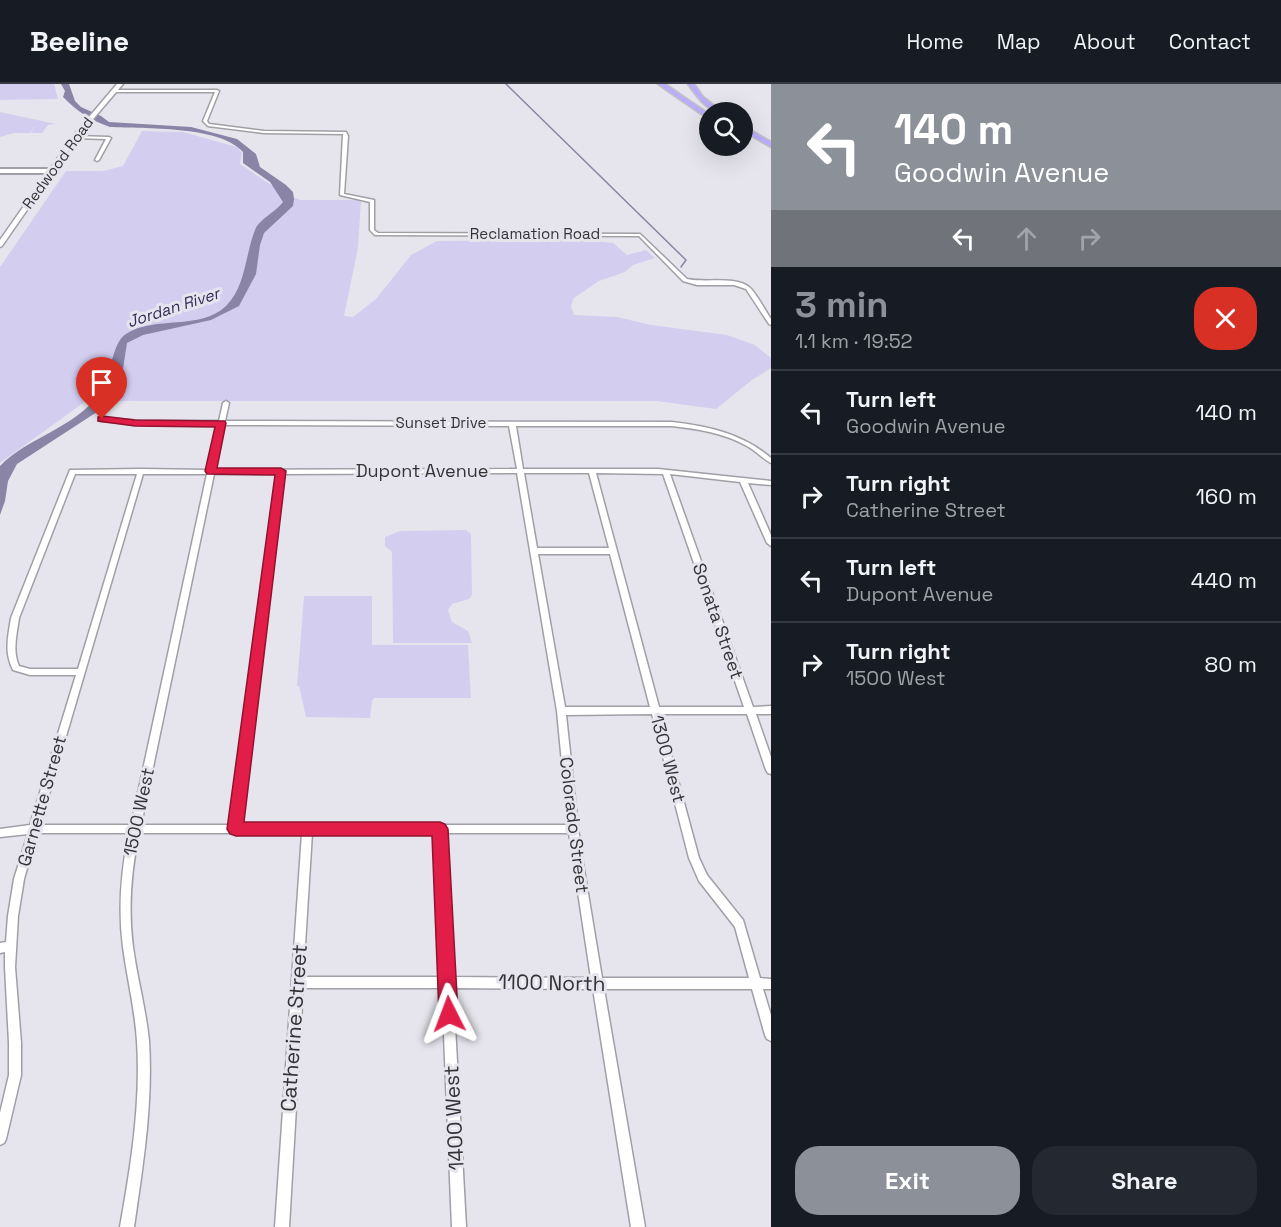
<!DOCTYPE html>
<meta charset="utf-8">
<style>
:root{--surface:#171b24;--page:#242831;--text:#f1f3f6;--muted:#9ea1a6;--line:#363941;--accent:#8c9099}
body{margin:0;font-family:"Space Grotesk",sans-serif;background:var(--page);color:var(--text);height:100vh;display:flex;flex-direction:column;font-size:22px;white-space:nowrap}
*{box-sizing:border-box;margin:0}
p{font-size:20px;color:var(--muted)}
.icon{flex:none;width:33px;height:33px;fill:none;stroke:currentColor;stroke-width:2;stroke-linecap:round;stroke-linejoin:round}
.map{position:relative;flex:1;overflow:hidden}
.panel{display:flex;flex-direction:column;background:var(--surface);width:510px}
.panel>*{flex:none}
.hud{background:#8c9099;color:#fff;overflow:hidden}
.controls{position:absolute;left:699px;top:18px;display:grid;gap:12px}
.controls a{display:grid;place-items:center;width:54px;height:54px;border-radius:50%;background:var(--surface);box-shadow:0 6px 24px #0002;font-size:30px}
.pin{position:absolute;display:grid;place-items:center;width:51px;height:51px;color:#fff;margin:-62px -26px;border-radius:50% 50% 50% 0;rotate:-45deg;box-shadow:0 0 6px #0007}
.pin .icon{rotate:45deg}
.me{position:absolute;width:66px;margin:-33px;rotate:357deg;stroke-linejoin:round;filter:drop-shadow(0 0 4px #0008)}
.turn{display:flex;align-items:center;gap:21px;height:126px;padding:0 24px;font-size:27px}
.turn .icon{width:78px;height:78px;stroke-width:2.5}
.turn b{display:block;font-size:42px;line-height:51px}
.lanes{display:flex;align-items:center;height:57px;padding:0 24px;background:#0003;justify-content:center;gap:30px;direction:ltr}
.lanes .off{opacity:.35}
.round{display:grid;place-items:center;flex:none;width:63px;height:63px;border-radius:24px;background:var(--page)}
.head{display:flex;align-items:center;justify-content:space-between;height:102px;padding:0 24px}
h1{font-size:36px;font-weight:700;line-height:45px;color:var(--accent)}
.cta{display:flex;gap:12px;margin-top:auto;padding:12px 24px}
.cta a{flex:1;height:69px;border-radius:24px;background:var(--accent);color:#fff;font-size:24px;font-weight:700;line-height:69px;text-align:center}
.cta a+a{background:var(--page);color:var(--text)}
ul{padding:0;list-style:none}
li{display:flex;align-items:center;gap:18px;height:84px;padding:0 24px;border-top:2px solid var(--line)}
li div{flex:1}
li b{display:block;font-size:22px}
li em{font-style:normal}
header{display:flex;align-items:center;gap:36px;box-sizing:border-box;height:84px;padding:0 30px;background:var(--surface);border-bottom:2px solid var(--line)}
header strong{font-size:28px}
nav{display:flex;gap:33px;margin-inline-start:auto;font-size:21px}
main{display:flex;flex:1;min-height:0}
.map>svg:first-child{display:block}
</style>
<header>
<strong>Beeline</strong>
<nav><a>Home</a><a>Map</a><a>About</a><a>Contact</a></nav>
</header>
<main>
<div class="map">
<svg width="771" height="1143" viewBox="0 0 771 1143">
<rect width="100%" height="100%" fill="#e6e5ed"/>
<path fill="#d3cef0" d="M 0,0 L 54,0 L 58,15 L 0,16 Z
M 0,28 L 56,40 L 48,41 L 42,49 L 31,49 L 35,41 L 30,49 L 14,49 L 0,53 Z
M 142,47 L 183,48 L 237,63 L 242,69 L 240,80 L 280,107 L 300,116 L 361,116 L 358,164 L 344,232 L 353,233 L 376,215 L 411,171 L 437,157 L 587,156 L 613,159 L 627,171 L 646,166 L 655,174 L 633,181 L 625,188 L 599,197 L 574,214 L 571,222 L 574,231 L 617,233 L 651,241 L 727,251 L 755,261 L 771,274 L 771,284 L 752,296 L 716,325 L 657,317 L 86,317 L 0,379 L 0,183 L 66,87 L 103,87 L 123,82 Z
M 466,446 L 471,450 L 472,511 L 469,515 L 452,520 L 448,526 L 452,538 L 468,547 L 472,559 L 393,559 L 392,468 L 385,462 L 385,453 L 400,447 Z
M 304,512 L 372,512 L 372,561 L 468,561 L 471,614 L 374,614 L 372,617 L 370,634 L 306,633 L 299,602 L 297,602 Z"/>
<path fill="#8a84a7" d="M 61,0 L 69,0 L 75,17 L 81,23 L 101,32 L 109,38 L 191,43 L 237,55 L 256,70 L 260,83 L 286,101 L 293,108 L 294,115 L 293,122 L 264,149 L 260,161 L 256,190 L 239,222 L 211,236 L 143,251 L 127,259 L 122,291 L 116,305 L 100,326 L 17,380 L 8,397 L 5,417 L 0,431 L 0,382 C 28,353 75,344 99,310 C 112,293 111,259 126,250 C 155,231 200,247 226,222 C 246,202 245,171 255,146 C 259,135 276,128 283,118 L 270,98 L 243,79 L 243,68 C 219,41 144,45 110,43 C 90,36 78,28 63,13 L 65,7 Z"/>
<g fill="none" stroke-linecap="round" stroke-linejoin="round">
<path stroke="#8a84a7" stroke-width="1.5" d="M 506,0 L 686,176 L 681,183"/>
<defs>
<path id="minor" d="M 114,6 L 217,6 L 219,7 L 207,37 L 209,40 L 264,47 L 346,48 L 348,52 L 344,110 L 374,116 L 374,146 L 378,149 L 640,150 L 687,195 C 705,199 735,192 749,203 C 755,207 766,228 771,235 L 771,241 L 769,240 L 746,205 L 734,201 L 697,201 L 683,197 L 639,152 L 375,151 L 370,146 L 370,118 L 340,111 L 343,50 L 264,49 L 208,42 L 203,37 L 215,8 L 113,8 Z
M 74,52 L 109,53 L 111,54 L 99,76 L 97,77 L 95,76 L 106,55 L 75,54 Z
M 226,317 L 229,319 L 225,337 L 672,338 C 708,342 743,350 771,374 L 771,379 C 763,375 756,367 747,362 C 724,349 698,345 672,342 L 516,342 L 523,385 L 658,385 L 771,397 L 771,401 L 748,399 L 771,451 L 771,462 L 767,459 L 740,398 L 670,390 L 753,623 L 771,622 L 771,630 L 756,630 L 771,673 L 771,690 L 768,689 L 766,686 L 747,630 L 660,630 L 699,774 L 707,791 L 743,836 L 760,894 L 771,895 L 771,905 L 763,905 L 771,931 L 771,957 L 767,955 L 765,951 L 752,905 L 604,905 L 645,1143 L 631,1143 L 593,905 L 453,904 L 466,1143 L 452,1143 L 442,904 L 303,904 L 289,1143 L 275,1143 L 302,749 L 139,749 C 131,787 128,825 133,863 C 137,894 146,925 149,957 C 153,1020 143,1081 134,1143 L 120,1143 C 131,1081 141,1020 137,957 C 135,925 127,894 123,863 C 118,825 121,787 129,749 L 37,749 L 24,795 L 18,832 L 15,883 L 21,959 L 21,991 L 6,1055 L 4,1059 L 0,1061 L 0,1029 L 9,991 L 9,959 L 5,883 L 5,868 L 0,869 L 0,859 L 6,858 L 8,832 L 14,795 L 28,750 L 0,753 L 0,745 L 30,741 L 76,591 L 30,591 L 13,586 C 4,568 8,553 11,534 L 70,386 L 141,385 L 208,386 L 218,341 L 143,341 L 101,337 L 99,336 L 99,334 L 143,337 L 219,337 L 223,319 ZM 224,341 L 509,342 L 517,385 L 215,386 ZM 517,389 L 557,627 L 568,741 L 240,741 L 284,390 ZM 524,389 L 589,389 L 609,464 L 537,464 ZM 596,389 L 663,390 L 744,623 L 659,623 ZM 75,390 L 137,390 L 78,585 L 30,585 L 19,582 C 12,567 17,549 19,534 ZM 143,390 L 207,390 L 131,741 L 40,741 ZM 214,390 L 277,390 L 231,741 L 141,741 ZM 538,470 L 610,470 L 650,623 L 565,623 ZM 652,630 L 689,774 L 699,797 L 735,843 L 749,894 L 602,894 L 580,761 L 566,631 ZM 312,749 L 435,749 L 442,893 L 303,893 ZM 445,749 L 569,749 L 591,894 L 453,893 Z"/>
<path id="tertiary" d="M 0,85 L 50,85 L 53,87 L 50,89 L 0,89 Z"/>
<path id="secondary" d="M 117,0 L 123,0 L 77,54 L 2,162 L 0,163 L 0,156 L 73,52 Z"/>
<path id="motorway" d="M 658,0 L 665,0 L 710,31 L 710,36 Z
M 688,0 L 694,0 L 703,13 L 722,28 C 707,28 696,11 688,0 Z
M 742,41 L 771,58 L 771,63 L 742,46 Z"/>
</defs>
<use href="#minor" stroke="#a09fa6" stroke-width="3"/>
<use href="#tertiary" stroke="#a09fa6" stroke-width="4"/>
<use href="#secondary" stroke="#a09fa6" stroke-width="3"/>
<use href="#motorway" stroke="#c2c2c3" stroke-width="3"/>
<use href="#minor" fill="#fff" fill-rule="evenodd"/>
<use href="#tertiary" fill="#fff" fill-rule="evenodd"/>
<use href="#secondary" fill="#fff" fill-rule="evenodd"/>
<use href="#motorway" fill="#bbacff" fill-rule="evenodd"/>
</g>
<path fill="#e11d48" stroke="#92132f" stroke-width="1.5" d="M 102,332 L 135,336 L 225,337 L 226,339 L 217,384 L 281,384 L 286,387 L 244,738 L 440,738 L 445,740 L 448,745 L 458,930 L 455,937 L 449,939 L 442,937 L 439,930 L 432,752 L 236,752 L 230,750 L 227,745 L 275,391 L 207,390 L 205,387 L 215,343 L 135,342 L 98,337 L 98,333 Z"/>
<g text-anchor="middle" stroke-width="6" stroke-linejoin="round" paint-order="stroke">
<g font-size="15" fill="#333336" stroke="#e6e5ed">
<text transform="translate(58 79) rotate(-54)" y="5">Redwood Road</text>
<text x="535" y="155">Reclamation Road</text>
<text x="441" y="344">Sunset Drive</text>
</g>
<g font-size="16" font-style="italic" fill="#352a59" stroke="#e6e5ed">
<text transform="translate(173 223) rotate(-18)" y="6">Jordan River</text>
</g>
<g font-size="18" fill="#333336" stroke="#e6e5ed">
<text x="422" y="393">Dupont Avenue</text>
<text transform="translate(718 537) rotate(71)" y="6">Sonata Street</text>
<text transform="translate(668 675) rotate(75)" y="6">1300 West</text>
<text transform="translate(42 717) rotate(-74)" y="6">Garnette Street</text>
<text transform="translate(139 728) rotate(-78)" y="6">1500 West</text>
<text transform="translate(574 741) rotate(83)" y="6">Colorado Street</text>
</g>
<g font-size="21" fill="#333336" stroke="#e6e5ed">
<text transform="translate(552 899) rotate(1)" y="7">1100 North</text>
<text transform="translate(294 944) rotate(-86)" y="7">Catherine Street</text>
<text transform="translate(454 1034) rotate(-93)" y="7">1400 West</text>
</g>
</g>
</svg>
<div class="controls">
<a><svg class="icon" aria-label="search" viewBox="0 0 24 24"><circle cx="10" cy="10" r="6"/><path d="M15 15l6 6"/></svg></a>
</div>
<div class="pin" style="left:102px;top:335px;background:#d93025"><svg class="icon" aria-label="arrive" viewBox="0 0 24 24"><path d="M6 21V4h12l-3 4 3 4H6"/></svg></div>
<svg class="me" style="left:449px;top:930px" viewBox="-20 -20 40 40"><path d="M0-17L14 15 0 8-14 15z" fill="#e11d48" stroke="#fff" stroke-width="4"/></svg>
</div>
<section class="panel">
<div class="hud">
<div class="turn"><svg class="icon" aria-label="left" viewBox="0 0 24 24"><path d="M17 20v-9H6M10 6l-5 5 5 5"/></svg><div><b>140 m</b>Goodwin Avenue</div></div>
<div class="lanes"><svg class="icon" aria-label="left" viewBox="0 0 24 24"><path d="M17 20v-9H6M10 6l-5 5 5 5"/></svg><svg class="icon off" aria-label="ahead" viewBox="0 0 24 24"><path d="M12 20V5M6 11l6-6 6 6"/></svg><svg class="icon off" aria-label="right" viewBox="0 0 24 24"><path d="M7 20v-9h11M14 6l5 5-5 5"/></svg></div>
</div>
<div class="head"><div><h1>3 min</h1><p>1.1 km · 19:52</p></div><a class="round" style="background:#d93025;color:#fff"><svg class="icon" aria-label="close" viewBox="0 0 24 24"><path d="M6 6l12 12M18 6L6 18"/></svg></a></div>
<ul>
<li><svg class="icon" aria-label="left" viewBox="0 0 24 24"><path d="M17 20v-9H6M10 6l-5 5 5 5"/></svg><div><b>Turn left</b><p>Goodwin Avenue</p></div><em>140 m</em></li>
<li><svg class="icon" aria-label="right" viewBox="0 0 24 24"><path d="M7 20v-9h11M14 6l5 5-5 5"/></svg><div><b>Turn right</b><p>Catherine Street</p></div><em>160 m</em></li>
<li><svg class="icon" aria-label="left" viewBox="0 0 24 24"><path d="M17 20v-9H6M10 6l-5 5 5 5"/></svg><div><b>Turn left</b><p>Dupont Avenue</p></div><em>440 m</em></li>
<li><svg class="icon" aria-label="right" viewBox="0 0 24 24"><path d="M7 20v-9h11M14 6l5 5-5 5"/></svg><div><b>Turn right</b><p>1500 West</p></div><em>80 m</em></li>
</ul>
<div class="cta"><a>Exit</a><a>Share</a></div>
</section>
</main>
